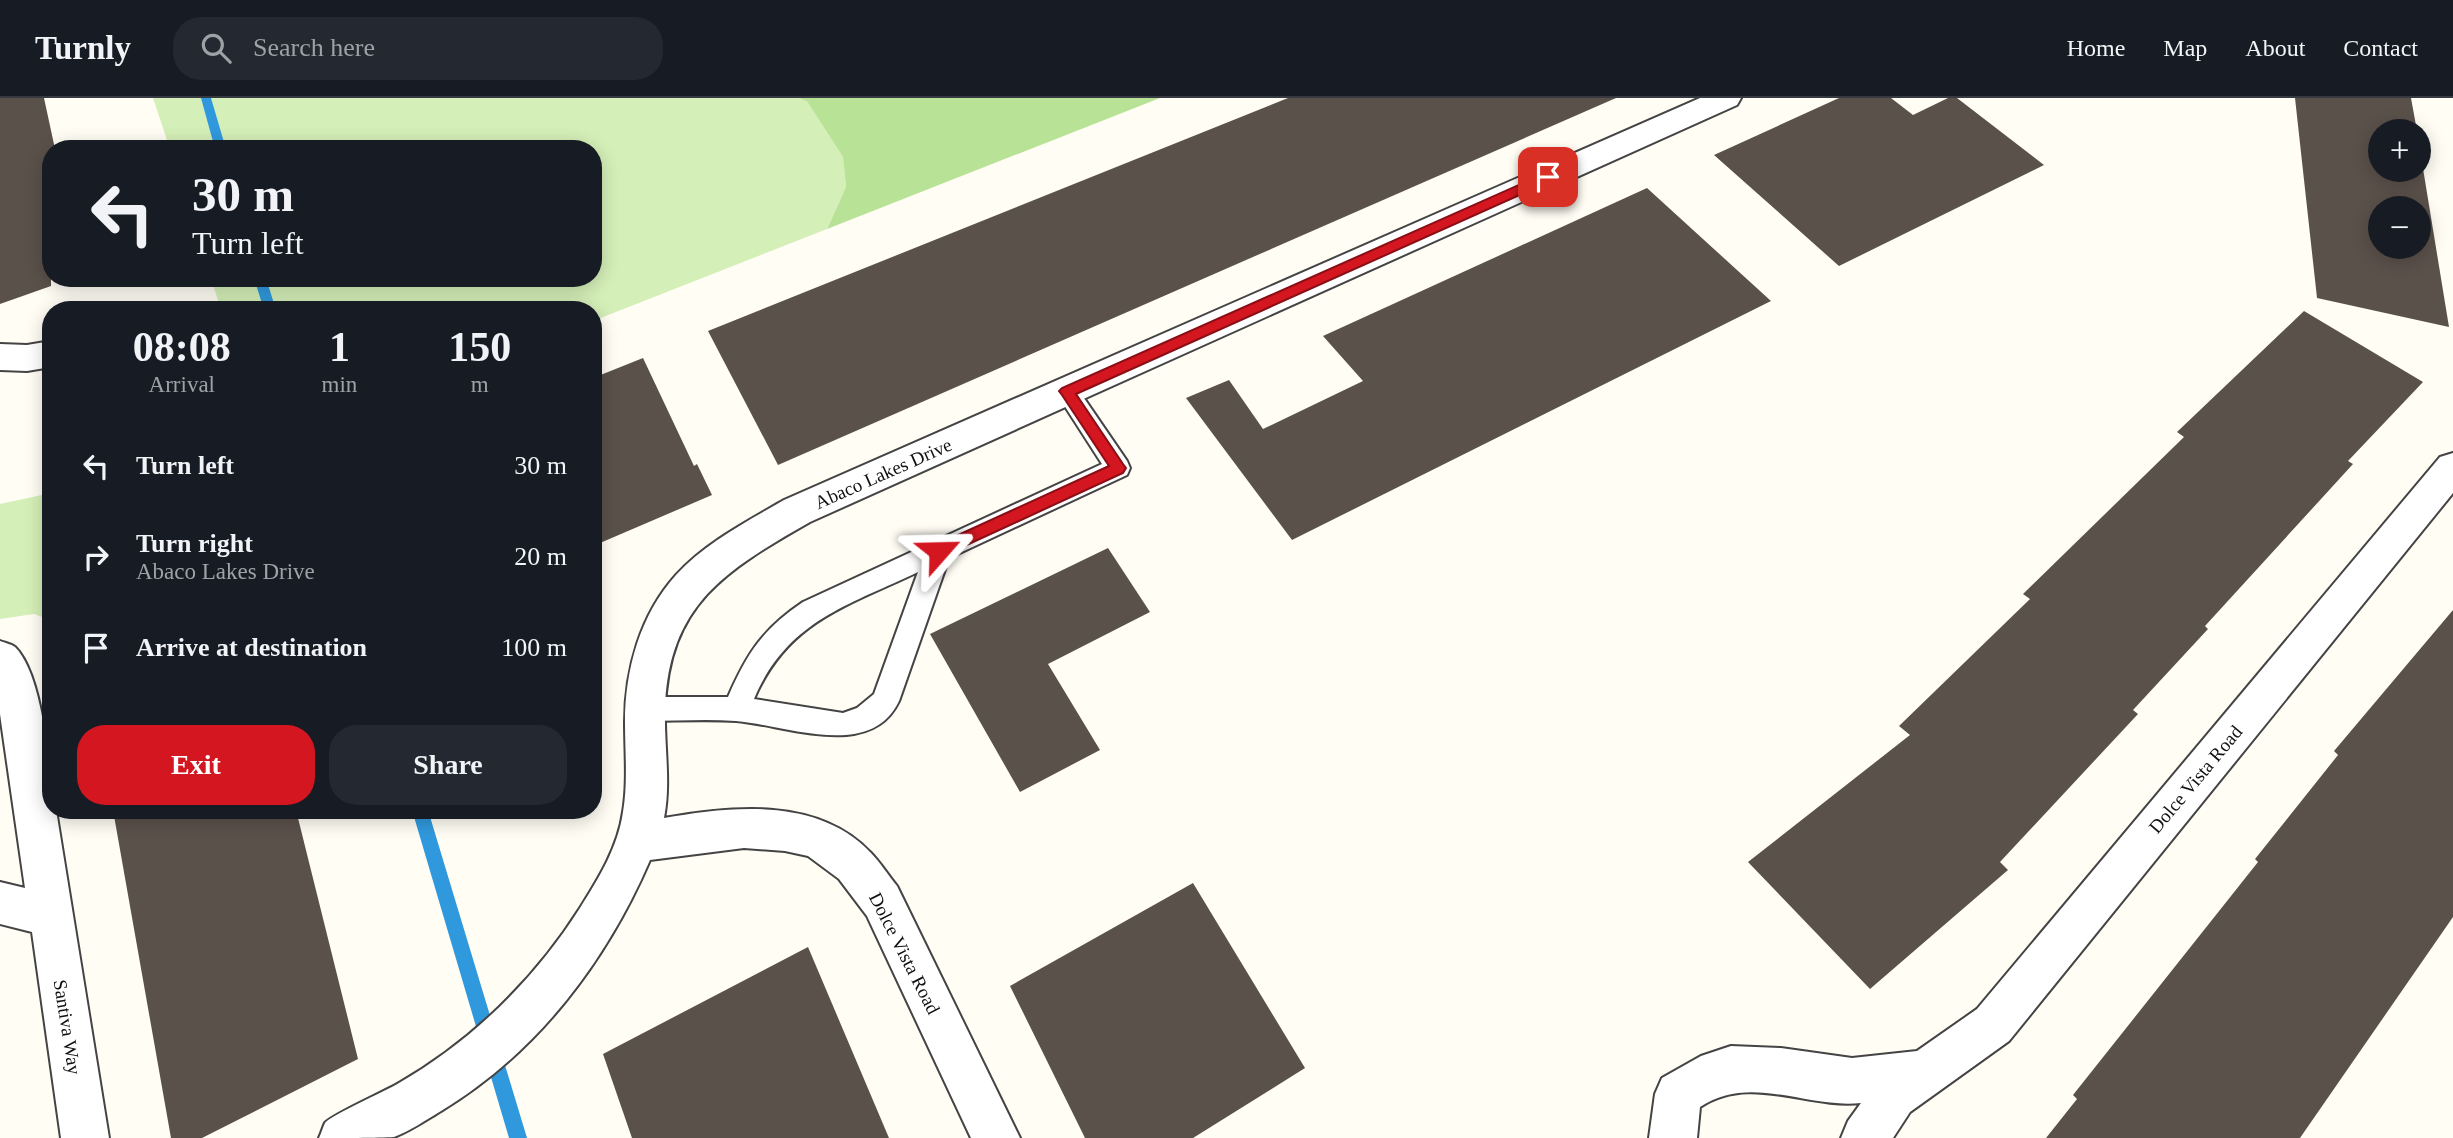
<!DOCTYPE html>
<meta charset="utf-8">
<style>
:root{--surface:#171b24;--page:#242831;--text:#f1f3f6;--muted:#9ea1a6;--line:#363941;--accent:#d31620}
body{margin:0;font-family:"Times New Roman",serif;background:var(--page);color:var(--text);height:100vh;display:flex;flex-direction:column;font-size:26px;white-space:nowrap}
*{box-sizing:border-box;margin:0}
p{font-size:23px;color:var(--muted)}
.icon{flex:none;width:38px;height:38px;fill:none;stroke:currentColor;stroke-width:2;stroke-linecap:round;stroke-linejoin:round}
.map{position:relative;flex:1;overflow:hidden}
.side{position:absolute;left:42px;top:203px;width:560px;height:518px;display:flex;flex-direction:column;background:var(--surface);border-radius:28px;box-shadow:0 4px 18px #0003}
.side>*{flex:none}
.hud{position:absolute;left:42px;top:42px;width:560px;height:147px;border-radius:28px;box-shadow:0 4px 18px #0003;background:#171b24;color:var(--text);overflow:hidden}
.fabs{position:absolute;left:2368px;top:21px;display:grid;gap:14px}
.fabs a{display:grid;place-items:center;width:63px;height:63px;border-radius:50%;background:var(--surface);box-shadow:0 4px 18px #0003;font-size:35px}
.pin{position:absolute;display:grid;place-items:center;width:60px;height:60px;color:#fff;margin:-30px;border-radius:14px;box-shadow:0 4px 10px #0006}
.me{position:absolute;width:77px;margin:-38px;rotate:65deg;stroke-linejoin:round;filter:drop-shadow(0 0 5px #0008)}
.turn{display:flex;align-items:center;gap:24px;height:147px;padding:0 35px;font-size:32px}
.turn .icon{width:91px;height:91px;stroke-width:2.5}
.turn b{display:block;font-size:49px;line-height:60px}
.eta{display:flex;justify-content:space-evenly;align-items:center;height:119px;text-align:center}
.eta b{font-size:42px;font-weight:700;line-height:49px}
.button{display:flex;gap:14px;margin-top:auto;padding:14px 35px}
.button a{flex:1;height:80px;border-radius:28px;background:var(--accent);color:#fff;font-size:28px;font-weight:700;line-height:80px;text-align:center}
.button a+a{background:var(--page);color:var(--text)}
ul{padding:0;list-style:none}
li{display:flex;align-items:center;gap:21px;height:91px;padding:0 35px}
li div{flex:1}
li b{display:block;font-size:26px}
li em{font-style:normal}
header{display:flex;align-items:center;gap:42px;box-sizing:border-box;height:98px;padding:0 35px;background:var(--surface);border-bottom:2px solid var(--line)}
header strong{font-size:33px}
nav{display:flex;gap:38px;margin-inline-start:auto;font-size:24px}
.search{width:490px;height:63px;background:var(--page);display:flex;align-items:center;gap:18px;box-sizing:border-box;padding:0 24px;border-radius:28px;color:var(--muted);font-size:26px}
.map>svg:first-child{display:block}
</style>
<header>
<strong>Turnly</strong>
<div class="search"><svg class="icon" aria-label="search" viewBox="0 0 24 24"><circle cx="10" cy="10" r="6"/><path d="M15 15l6 6"/></svg>Search here</div>
<nav><a>Home</a><a>Map</a><a>About</a><a>Contact</a></nav>
</header>
<div class="map">
<svg width="2453" height="1040" viewBox="0 0 2453 1040">
<rect width="100%" height="100%" fill="#fffdf4"/>
<path fill="#d5efb8" d="M 153,0 L 799,0 L 807,2 L 843,59 L 846,89 L 827,131 L 593,223 L 593,212 L 221,212 L 211,180 L 593,180 L 593,51 L 170,51 Z
M 51,395 L 51,522 L 34,516 L 0,521 L 0,406 Z"/>
<path fill="#b8e295" d="M 799,0 L 1160,0 L 827,131 L 846,89 L 843,59 L 807,3 Z"/>
<g fill="none" stroke-linecap="round" stroke-linejoin="round">
<path fill="#3099dd" fill-rule="evenodd" d="M 201,0 L 211,0 L 226,51 L 215,51 Z
M 254,180 L 266,180 L 276,212 L 264,212 Z
M 412,712 L 428,712 L 527,1040 L 509,1040 Z"/>
</g>
<path fill="#5b514b" fill-rule="evenodd" d="M 0,0 L 44,0 L 55,51 L 51,51 L 51,188 L 0,206 Z
M 1288,0 L 1616,0 L 778,367 L 708,233 Z
M 1839,0 L 1891,0 L 1913,17 L 1948,0 L 1957,0 L 2044,67 L 1839,168 L 1714,57 Z
M 2295,0 L 2411,0 L 2417,33 L 2380,33 L 2380,72 L 2418,72 L 2418,40 L 2449,229 L 2317,200 ZM 2380,110 L 2418,110 L 2418,149 L 2380,149 Z
M 1647,90 L 1771,203 L 1292,442 L 1186,300 L 1229,282 L 1263,331 L 1363,283 L 1323,238 Z
M 2304,213 L 2423,284 L 2348,363 L 2353,366 L 2205,528 L 2208,531 L 2133,612 L 2138,616 L 2000,764 L 2008,772 L 1870,891 L 1748,764 L 1910,637 L 1899,628 L 2030,501 L 2023,496 L 2184,339 L 2177,334 Z
M 643,260 L 694,368 L 697,366 L 712,397 L 593,448 L 593,280 Z
M 1108,450 L 1150,514 L 1048,566 L 1100,652 L 1020,694 L 930,536 Z
M 2453,512 L 2453,819 L 2300,1040 L 2046,1040 L 2077,1001 L 2073,997 L 2258,764 L 2255,761 L 2338,657 L 2334,653 Z
M 113,712 L 296,712 L 358,961 L 202,1040 L 171,1040 Z
M 1193,785 L 1305,970 L 1193,1040 L 1085,1040 L 1010,888 Z
M 808,849 L 889,1040 L 632,1040 L 603,956 Z"/>
<g fill="none" stroke-linecap="round" stroke-linejoin="round">
<defs>
<path id="lane" d="M 1067,284 L 1075,287 L 1127,363 L 1130,370 L 1127,377 L 949,460 L 899,603 C 871,663 786,627 736,623 C 706,621 675,623 645,623 L 635,620 L 631,611 L 635,602 L 645,599 L 728,599 C 747,555 763,531 803,504 L 1102,366 L 1055,293 L 1059,287 ZM 918,474 L 874,596 L 857,610 L 843,615 L 754,601 C 787,523 847,508 918,474 Z"/>
<path id="street" d="M 1700,0 L 1741,0 L 1737,7 L 810,424 C 726,472 668,506 665,612 C 664,648 671,685 664,720 C 732,708 818,699 870,754 C 880,764 888,777 897,788 L 1020,1040 L 971,1040 L 867,818 L 839,781 L 808,758 L 785,753 L 744,750 L 650,762 C 606,864 537,955 441,1013 C 426,1022 410,1033 394,1039 C 380,1040 337,1040 319,1040 C 321,1036 323,1029 325,1025 C 331,1017 386,993 399,985 C 472,943 535,881 580,810 C 599,780 618,749 623,714 C 628,685 625,654 625,624 C 625,572 640,517 676,477 C 705,445 746,424 784,402 Z
M 51,243 L 51,269 L 27,273 L 0,272 L 0,246 L 27,247 Z
M 2453,355 L 2453,395 L 2009,943 L 1910,1014 L 1893,1040 L 1841,1040 L 1848,1023 L 1861,1005 C 1806,1011 1751,975 1700,1009 L 1697,1040 L 1649,1040 L 1655,996 L 1662,980 L 1701,958 L 1731,948 L 1781,950 L 1852,960 L 1917,953 L 1977,911 L 2440,359 Z
M 0,543 C 5,545 11,546 15,549 C 43,577 51,673 51,712 L 56,712 L 109,1040 L 61,1040 L 32,834 L 0,826 L 0,784 L 25,790 L 0,616 Z"/>
</defs>
<use href="#lane" stroke="#444" stroke-width="4"/>
<use href="#street" stroke="#444" stroke-width="4"/>
<use href="#lane" fill="#fff" fill-rule="evenodd"/>
<use href="#street" fill="#fff" fill-rule="evenodd"/>
</g>
<path fill="#d31620" stroke="#890e15" stroke-width="2" d="M 1548,74 L 1555,79 L 1553,82 L 1076,296 L 1123,366 L 1126,370 L 1123,375 L 945,457 L 934,457 L 932,453 L 934,448 L 1109,368 L 1062,297 L 1059,293 L 1062,290 Z"/>
<g text-anchor="middle" stroke-width="7" stroke-linejoin="round" paint-order="stroke">
<g font-size="19" fill="#111" stroke="#fff">
<text transform="translate(883 375) rotate(-24)" y="7">Abaco Lakes Drive</text>
<text transform="translate(2195 681) rotate(-50)" y="7">Dolce Vista Road</text>
<text transform="translate(905 855) rotate(63)" y="7">Dolce Vista Road</text>
<text transform="translate(68 929) rotate(81)" y="7">Santiva Way</text>
</g>
</g>
</svg>
<div class="fabs">
<a>+</a>
<a>−</a>
</div>
<div class="pin" style="left:1548px;top:79px;background:#d93025"><svg class="icon" aria-label="arrive" viewBox="0 0 24 24"><path d="M6 21V4h12l-3 4 3 4H6"/></svg></div>
<svg class="me" style="left:939px;top:453px" viewBox="-20 -20 40 40"><path d="M0-17L14 15 0 8-14 15z" fill="#d31620" stroke="#fff" stroke-width="4"/></svg>
<div class="hud">
<div class="turn"><svg class="icon" aria-label="left" viewBox="0 0 24 24"><path d="M17 20v-9H6M10 6l-5 5 5 5"/></svg><div><b>30 m</b>Turn left</div></div>
</div>
<section class="side">
<div class="eta">
<div><b>08:08</b><p>Arrival</p></div>
<div><b>1</b><p>min</p></div>
<div><b>150</b><p>m</p></div>
</div>
<ul>
<li><svg class="icon" aria-label="left" viewBox="0 0 24 24"><path d="M17 20v-9H6M10 6l-5 5 5 5"/></svg><div><b>Turn left</b></div><em>30 m</em></li>
<li><svg class="icon" aria-label="right" viewBox="0 0 24 24"><path d="M7 20v-9h11M14 6l5 5-5 5"/></svg><div><b>Turn right</b><p>Abaco Lakes Drive</p></div><em>20 m</em></li>
<li><svg class="icon" aria-label="arrive" viewBox="0 0 24 24"><path d="M6 21V4h12l-3 4 3 4H6"/></svg><div><b>Arrive at destination</b></div><em>100 m</em></li>
</ul>
<div class="button"><a>Exit</a><a>Share</a></div>
</section>
</div>
